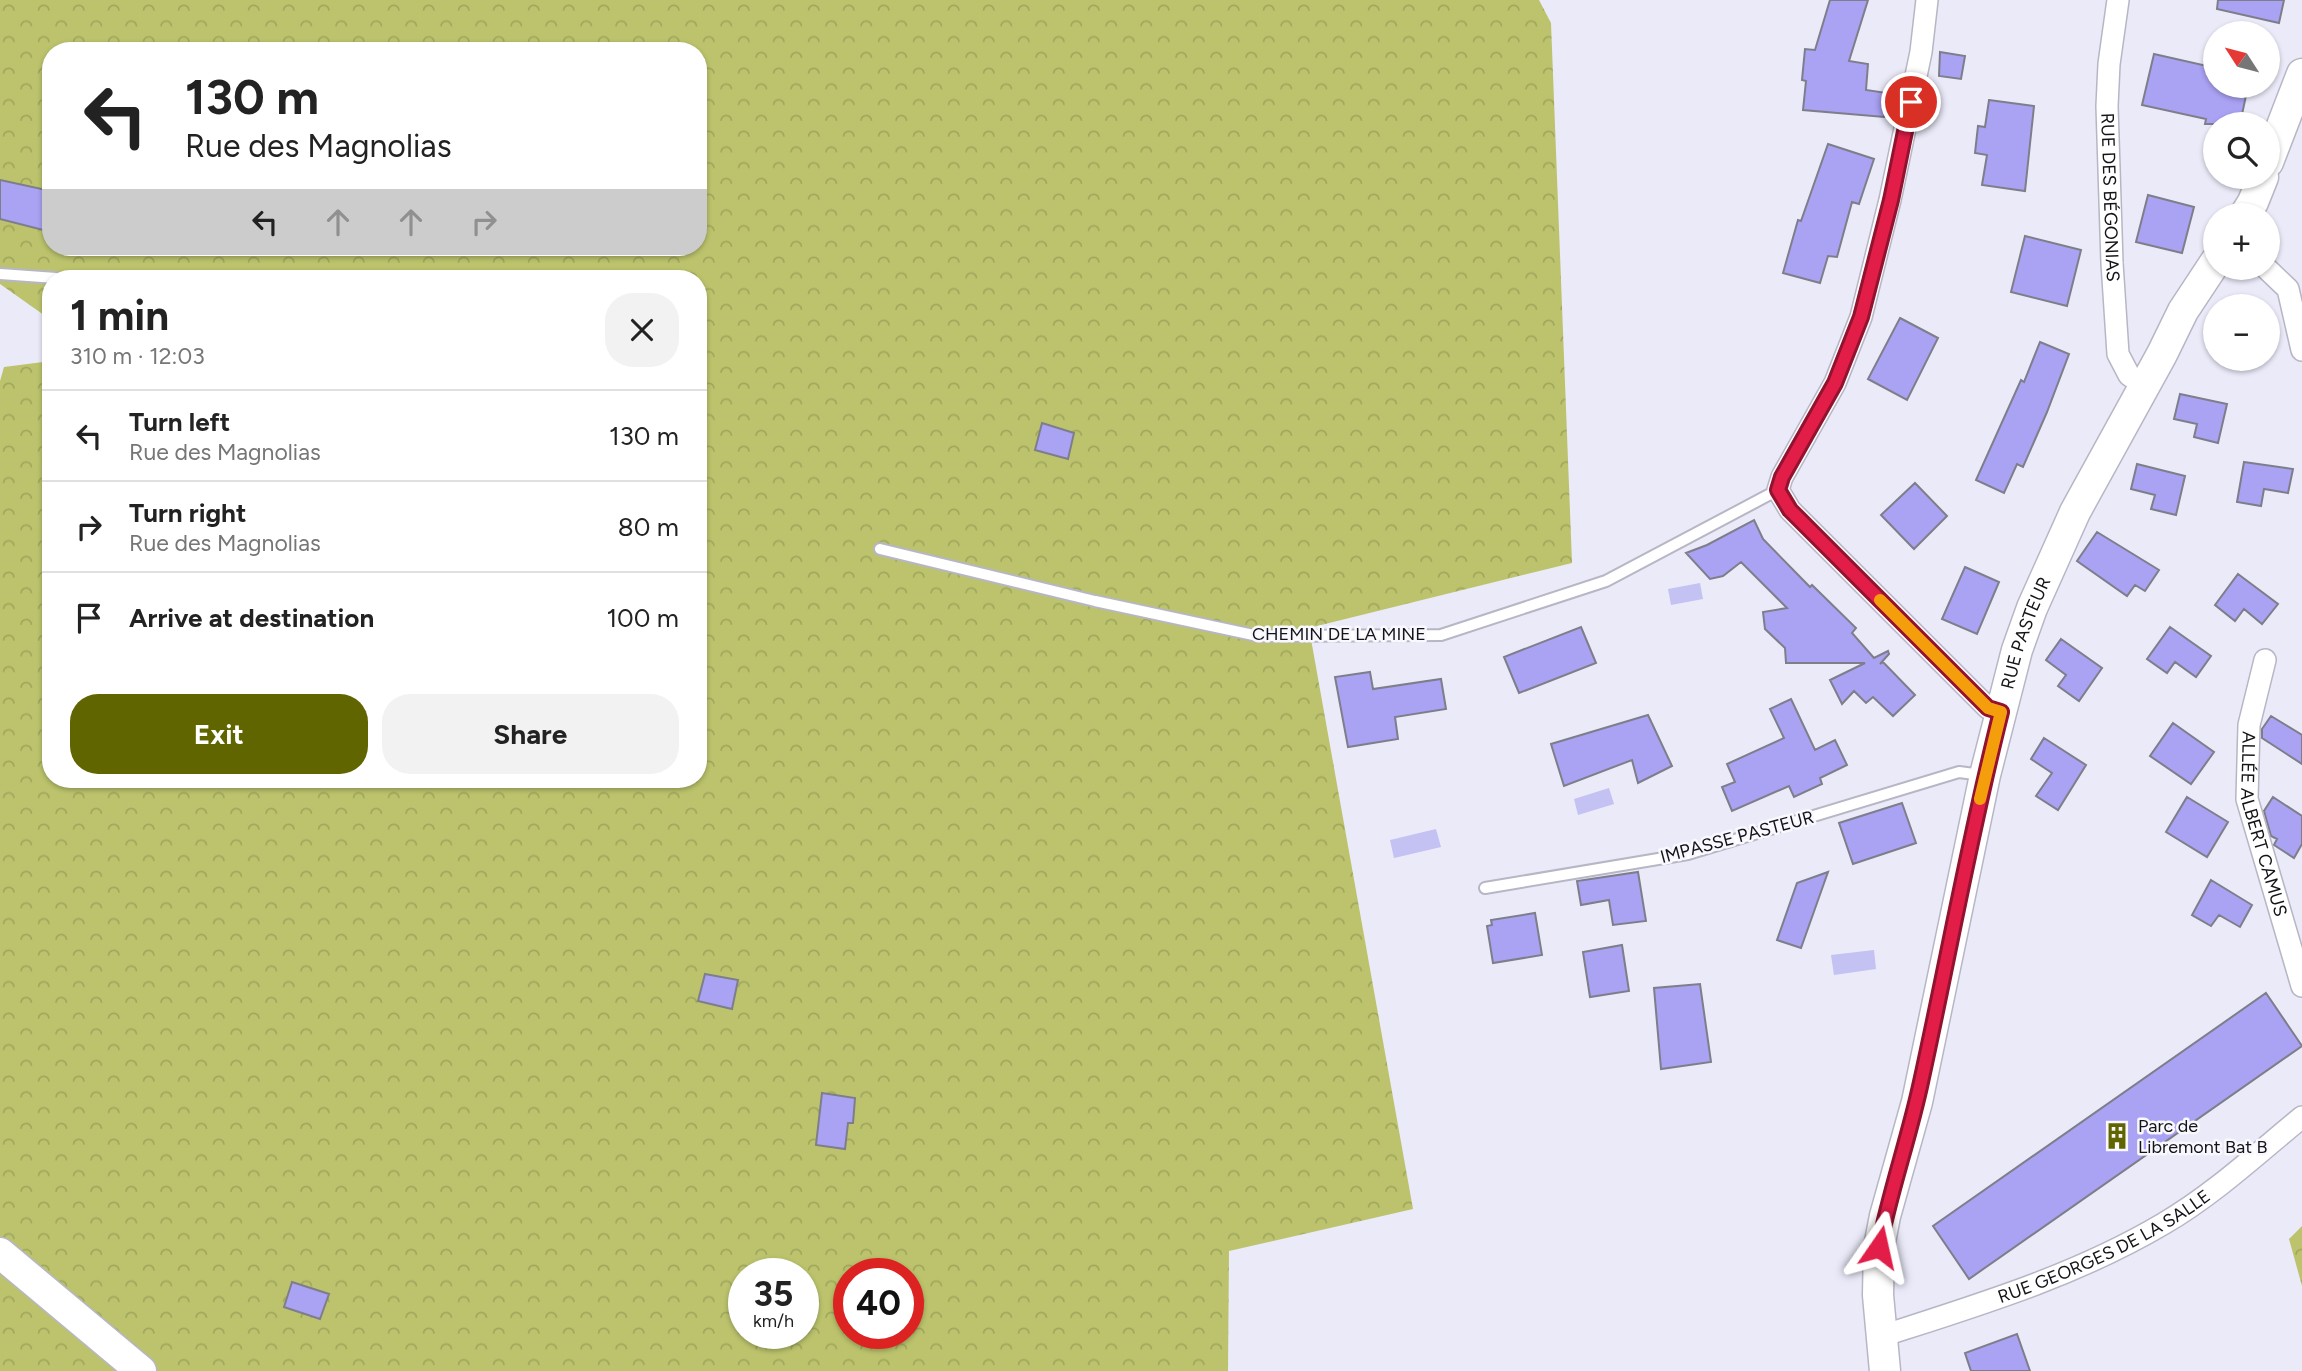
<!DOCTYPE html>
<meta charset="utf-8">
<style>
:root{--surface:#fff;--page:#f2f2f2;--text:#222;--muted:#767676;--line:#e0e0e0;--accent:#606500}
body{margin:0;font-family:Figtree,sans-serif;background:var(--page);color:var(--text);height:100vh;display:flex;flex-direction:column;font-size:26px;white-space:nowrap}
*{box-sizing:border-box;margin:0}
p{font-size:23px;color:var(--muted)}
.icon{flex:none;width:38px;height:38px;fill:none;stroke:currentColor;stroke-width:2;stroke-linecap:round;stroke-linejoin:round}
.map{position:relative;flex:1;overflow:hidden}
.panel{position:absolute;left:42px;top:270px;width:665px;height:518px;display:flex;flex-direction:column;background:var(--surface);border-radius:28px;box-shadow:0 2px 5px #0004}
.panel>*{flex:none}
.top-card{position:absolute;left:42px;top:42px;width:665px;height:214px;border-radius:28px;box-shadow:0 2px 5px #0004;background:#fff;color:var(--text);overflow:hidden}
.needle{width:46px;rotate:306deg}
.fabs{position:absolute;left:2203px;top:21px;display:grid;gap:14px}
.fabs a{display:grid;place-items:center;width:77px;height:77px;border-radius:50%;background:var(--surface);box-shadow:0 2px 5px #0004;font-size:35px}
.speed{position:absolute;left:728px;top:1258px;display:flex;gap:14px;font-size:35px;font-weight:700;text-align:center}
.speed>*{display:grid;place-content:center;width:91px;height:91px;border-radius:50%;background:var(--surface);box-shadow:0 2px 5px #0004;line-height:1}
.speed small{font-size:18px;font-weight:400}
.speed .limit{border:10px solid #d22;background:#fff;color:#111}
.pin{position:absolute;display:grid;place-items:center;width:60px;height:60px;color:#fff;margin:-30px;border:4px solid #fff;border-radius:50%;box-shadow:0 2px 7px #0007}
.me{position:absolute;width:77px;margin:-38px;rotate:11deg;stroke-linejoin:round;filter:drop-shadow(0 0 5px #0008)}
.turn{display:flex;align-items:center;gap:24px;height:147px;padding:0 28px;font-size:32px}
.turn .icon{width:91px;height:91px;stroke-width:2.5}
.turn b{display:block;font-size:49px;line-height:60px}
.lanes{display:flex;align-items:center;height:66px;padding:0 28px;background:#0003;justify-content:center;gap:35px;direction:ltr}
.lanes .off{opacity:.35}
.round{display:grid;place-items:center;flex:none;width:74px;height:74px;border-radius:28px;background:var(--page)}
.overview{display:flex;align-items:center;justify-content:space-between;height:119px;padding:0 28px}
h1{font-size:42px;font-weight:700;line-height:52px}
.primary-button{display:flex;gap:14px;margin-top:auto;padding:14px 28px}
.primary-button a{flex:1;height:80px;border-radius:28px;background:var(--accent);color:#fff;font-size:28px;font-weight:700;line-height:80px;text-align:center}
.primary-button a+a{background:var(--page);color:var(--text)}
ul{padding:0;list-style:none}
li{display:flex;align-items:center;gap:21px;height:91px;padding:0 28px;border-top:2px solid var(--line)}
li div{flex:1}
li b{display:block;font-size:26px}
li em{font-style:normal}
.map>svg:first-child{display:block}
</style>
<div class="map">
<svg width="2302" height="1371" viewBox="0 0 2302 1371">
<defs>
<pattern id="forest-crowns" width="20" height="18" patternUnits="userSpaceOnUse" patternTransform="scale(1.75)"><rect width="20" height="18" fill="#bcc36c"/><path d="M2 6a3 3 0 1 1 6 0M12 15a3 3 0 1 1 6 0" fill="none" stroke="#a1a75d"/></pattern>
</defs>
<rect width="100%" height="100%" fill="#eaeaf9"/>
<path fill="url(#forest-crowns)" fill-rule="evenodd" d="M 0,0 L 1539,0 L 1551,23 L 1572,563 L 1309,628 L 1413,1209 L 1229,1251 L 1228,1371 L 0,1371 L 0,381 L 4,367 L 51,361 L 51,779 L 698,779 L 698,278 L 51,278 L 51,320 L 0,284 ZM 51,51 L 698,51 L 698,247 L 51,247 ZM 744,1274 L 803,1274 L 803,1334 L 744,1334 ZM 849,1274 L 908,1274 L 908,1334 L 849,1334 Z
M 2302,1226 L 2302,1286 L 2289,1239 Z"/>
<path fill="#c4c1f3" d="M 1700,583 L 1703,599 L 1671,605 L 1668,589 Z
M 1609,788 L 1614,804 L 1578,815 L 1574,799 Z
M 1436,829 L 1441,847 L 1394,858 L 1390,840 Z
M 1874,950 L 1876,969 L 1834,975 L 1831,955 Z"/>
<path fill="#aaa2f3" stroke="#7e7e8b" stroke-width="2" d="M 1830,0 L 1868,0 L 1849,61 L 1868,64 L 1866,90 L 1887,93 L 1884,117 L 1803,110 L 1806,81 L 1802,80 L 1805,49 L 1815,50 Z
M 2218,0 L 2284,0 L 2279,23 L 2217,9 Z
M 1940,52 L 1965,56 L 1961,79 L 1939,76 Z
M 2154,54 L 2216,68 L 2216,86 L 2248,86 L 2240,124 L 2205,124 L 2206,119 L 2142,105 Z
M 1989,100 L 2034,106 L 2025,191 L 1982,185 L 1987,155 L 1975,153 L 1978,126 L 1985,127 Z
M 1828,144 L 1874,159 L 1859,204 L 1852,202 L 1837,257 L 1828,256 L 1820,283 L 1783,273 L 1798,220 L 1801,221 Z
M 0,180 L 51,191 L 51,232 L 0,219 Z
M 2148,195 L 2194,207 L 2182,253 L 2136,242 Z
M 2025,236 L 2081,250 L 2067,306 L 2011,292 Z
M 1900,318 L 1938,338 L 1907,400 L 1868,379 Z
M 2040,342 L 2069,354 L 2047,412 L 2023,467 L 2017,464 L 2004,493 L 1976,480 L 2021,380 L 2024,382 Z
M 2180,394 L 2227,404 L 2218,443 L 2194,437 L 2197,424 L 2174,419 Z
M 1042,423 L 1074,433 L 1068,459 L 1035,450 Z
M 2244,462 L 2293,469 L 2288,493 L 2264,489 L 2261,506 L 2237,502 Z
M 2137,464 L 2185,476 L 2176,515 L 2151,509 L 2155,495 L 2131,489 Z
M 1915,483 L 1947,516 L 1914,549 L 1881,515 Z
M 1754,520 L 1763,539 L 1810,587 L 1812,585 L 1856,628 L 1852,633 L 1874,658 L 1888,651 L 1889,654 L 1880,664 L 1883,662 L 1915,695 L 1893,716 L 1873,697 L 1866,703 L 1854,691 L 1842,704 L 1830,680 L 1865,663 L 1786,663 L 1785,648 L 1765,629 L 1763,612 L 1787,608 L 1741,562 L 1723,576 L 1710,579 L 1686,553 L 1707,545 Z
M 2097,532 L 2159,570 L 2145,591 L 2135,585 L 2127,596 L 2077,561 Z
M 1965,567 L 1999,582 L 1977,634 L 1942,619 Z
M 2238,574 L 2278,604 L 2262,624 L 2244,609 L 2235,621 L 2215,605 Z
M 1581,627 L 1596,663 L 1519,693 L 1504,657 Z
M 2170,627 L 2211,656 L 2196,677 L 2175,662 L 2167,673 L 2147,659 Z
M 2061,639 L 2102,668 L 2079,701 L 2058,686 L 2066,675 L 2046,660 Z
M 1370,672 L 1373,689 L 1441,679 L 1446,709 L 1395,717 L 1398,739 L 1348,747 L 1335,677 Z
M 1791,699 L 1815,750 L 1835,740 L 1847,765 L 1820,778 L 1822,784 L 1794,797 L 1789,786 L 1732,811 L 1722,787 L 1735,782 L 1727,764 L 1784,738 L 1770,709 Z
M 1648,715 L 1672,766 L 1638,783 L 1632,760 L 1564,786 L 1551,744 Z
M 2271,716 L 2302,735 L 2302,764 L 2262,738 L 2262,729 Z
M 2173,723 L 2214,752 L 2191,784 L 2150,756 Z
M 2044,738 L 2086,765 L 2058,810 L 2036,796 L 2052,773 L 2031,759 Z
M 2187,797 L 2228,822 L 2207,857 L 2166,832 Z
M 2273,797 L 2302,816 L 2302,844 L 2294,858 L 2274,845 L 2277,839 L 2271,836 L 2264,811 Z
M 1902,803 L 1916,843 L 1853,864 L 1839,823 Z
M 1638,872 L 1646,921 L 1613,925 L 1609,900 L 1581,905 L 1577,881 Z
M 1828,872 L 1801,948 L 1777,940 L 1797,883 Z
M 2211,880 L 2252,905 L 2240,927 L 2219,915 L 2211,926 L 2192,915 Z
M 1535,913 L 1542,955 L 1493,963 L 1487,926 L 1492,925 L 1491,920 Z
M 1622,945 L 1629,991 L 1590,997 L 1583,952 Z
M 705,974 L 738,980 L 732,1009 L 698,1001 Z
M 1700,984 L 1711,1062 L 1661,1069 L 1654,988 Z
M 2266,993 L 2302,1046 L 1969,1279 L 1933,1226 Z
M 822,1093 L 855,1098 L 853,1123 L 848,1123 L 845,1149 L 816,1145 Z
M 292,1282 L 329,1294 L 320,1319 L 284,1307 Z
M 2017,1334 L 2030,1371 L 1971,1371 L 1965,1353 Z"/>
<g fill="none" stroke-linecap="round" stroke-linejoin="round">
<defs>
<path id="lane" d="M 0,274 L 56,278
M 880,549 L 1095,601 L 1258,636 L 1441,635 L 1606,581 L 1778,490
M 1485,888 L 1688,854 L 1959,772 L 1982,775"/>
<g id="street">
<path d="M 1927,0 L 1921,52 L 1890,200 L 1861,317 L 1835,383 L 1782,477 L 1778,490 L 1790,510 L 1988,708 L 2001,712"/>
<path id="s1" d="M 2118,0 L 2109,64 L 2107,106 L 2112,263 L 2118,354 L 2129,375 L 2144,385"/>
<path d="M 2266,268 L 2288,289 L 2302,350"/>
<path id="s2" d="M 2265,660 L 2249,725 L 2247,799 L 2302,986"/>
<path id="s3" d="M 1882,1336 C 1978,1305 2075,1276 2163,1224 C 2213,1195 2257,1154 2302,1117"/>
</g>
<g id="secondary">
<path d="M 2268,162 L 2302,74"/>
<path d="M 2245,215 L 2253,202 L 2263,177"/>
<path d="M 0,1253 L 141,1371"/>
<path id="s4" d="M 1885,1371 L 1878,1295 L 1879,1247 L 1885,1216 L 1917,1102 L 1985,775 L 2017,650 L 2032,608 L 2075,512 L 2162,354 L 2183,311 L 2216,261"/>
</g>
</defs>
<use href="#lane" stroke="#b7b6c5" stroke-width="14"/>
<use href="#street" stroke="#b7b6c5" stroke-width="24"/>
<use href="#secondary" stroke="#b7b6c5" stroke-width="33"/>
<use href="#lane" stroke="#fff" stroke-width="10"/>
<use href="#street" stroke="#fff" stroke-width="21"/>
<use href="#secondary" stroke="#fff" stroke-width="30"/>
</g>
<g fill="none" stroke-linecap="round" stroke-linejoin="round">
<defs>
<path id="route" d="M 1879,1247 C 1890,1191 1909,1138 1921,1082 C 1948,959 1970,834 2001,712 L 1988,708 L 1790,510 L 1778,490 L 1782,477 L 1835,383 L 1861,317 L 1891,200 L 1911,102"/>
</defs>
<use href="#route" stroke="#92132f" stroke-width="18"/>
<use href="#route" stroke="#e11d48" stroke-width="12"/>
<path stroke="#f59e0b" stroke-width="12" d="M 1880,600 L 1988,708 L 2001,712 L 1980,799"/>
</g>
<defs>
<symbol id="building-bare" viewBox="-9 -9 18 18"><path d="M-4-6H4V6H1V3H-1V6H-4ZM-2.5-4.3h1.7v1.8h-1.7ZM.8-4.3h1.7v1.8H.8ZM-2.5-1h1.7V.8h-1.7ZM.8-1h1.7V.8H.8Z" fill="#606500" stroke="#f8f8fe" stroke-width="2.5" paint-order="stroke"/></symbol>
</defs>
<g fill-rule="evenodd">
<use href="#building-bare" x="2098" y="1117" width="38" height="38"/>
</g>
<g text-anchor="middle" stroke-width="5" stroke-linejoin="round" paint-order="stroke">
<g font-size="18" fill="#131318" stroke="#f8f8fe">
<text dy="6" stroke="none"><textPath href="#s1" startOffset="198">RUE DES BÉGONIAS</textPath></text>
<text x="1339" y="640">CHEMIN DE LA MINE</text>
<text dy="6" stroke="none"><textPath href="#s4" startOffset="756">RUE PASTEUR</textPath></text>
<text dy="6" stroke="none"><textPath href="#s2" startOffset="168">ALLÉE ALBERT CAMUS</textPath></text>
<text transform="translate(1737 837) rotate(-15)" y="6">IMPASSE PASTEUR</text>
<text dy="6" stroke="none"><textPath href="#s3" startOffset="240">RUE GEORGES DE LA SALLE</textPath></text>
</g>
<g font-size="18" fill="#131318" stroke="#f8f8fe" text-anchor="start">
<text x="2138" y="1132">Parc de<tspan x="2138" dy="21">Libremont Bat B</tspan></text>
</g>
</g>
</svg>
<div class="fabs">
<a><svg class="needle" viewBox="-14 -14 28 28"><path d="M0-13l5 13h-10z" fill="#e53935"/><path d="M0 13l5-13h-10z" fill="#767676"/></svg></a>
<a><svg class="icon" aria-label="search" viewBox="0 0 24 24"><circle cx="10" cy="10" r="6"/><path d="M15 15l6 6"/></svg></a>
<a>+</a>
<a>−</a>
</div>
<div class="speed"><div>35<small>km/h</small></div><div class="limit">40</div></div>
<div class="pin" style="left:1911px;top:102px;background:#d93025"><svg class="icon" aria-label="arrive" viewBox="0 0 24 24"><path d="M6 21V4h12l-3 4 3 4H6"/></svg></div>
<svg class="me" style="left:1879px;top:1247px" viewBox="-20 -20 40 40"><path d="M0-17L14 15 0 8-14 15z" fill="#e11d48" stroke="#fff" stroke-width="4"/></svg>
<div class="top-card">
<div class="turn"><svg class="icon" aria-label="left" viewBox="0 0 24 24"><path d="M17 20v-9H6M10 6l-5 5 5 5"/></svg><div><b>130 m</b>Rue des Magnolias</div></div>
<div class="lanes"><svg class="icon" aria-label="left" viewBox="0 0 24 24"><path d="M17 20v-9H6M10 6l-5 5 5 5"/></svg><svg class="icon off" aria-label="ahead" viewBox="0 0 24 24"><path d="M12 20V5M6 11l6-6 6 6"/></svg><svg class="icon off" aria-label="ahead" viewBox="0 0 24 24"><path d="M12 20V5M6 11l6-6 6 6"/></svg><svg class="icon off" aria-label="right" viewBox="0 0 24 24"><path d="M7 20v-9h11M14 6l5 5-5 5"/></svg></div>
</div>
<section class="panel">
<div class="overview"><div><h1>1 min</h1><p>310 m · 12:03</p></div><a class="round"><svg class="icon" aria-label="close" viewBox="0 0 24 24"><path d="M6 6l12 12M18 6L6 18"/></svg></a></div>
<ul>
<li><svg class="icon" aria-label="left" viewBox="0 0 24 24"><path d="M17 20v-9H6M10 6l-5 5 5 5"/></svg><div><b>Turn left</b><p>Rue des Magnolias</p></div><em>130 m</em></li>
<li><svg class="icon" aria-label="right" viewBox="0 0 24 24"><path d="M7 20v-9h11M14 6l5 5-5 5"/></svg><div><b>Turn right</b><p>Rue des Magnolias</p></div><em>80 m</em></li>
<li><svg class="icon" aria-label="arrive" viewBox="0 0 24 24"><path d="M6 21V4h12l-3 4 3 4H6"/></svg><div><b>Arrive at destination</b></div><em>100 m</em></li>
</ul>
<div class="primary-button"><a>Exit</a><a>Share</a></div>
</section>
</div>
